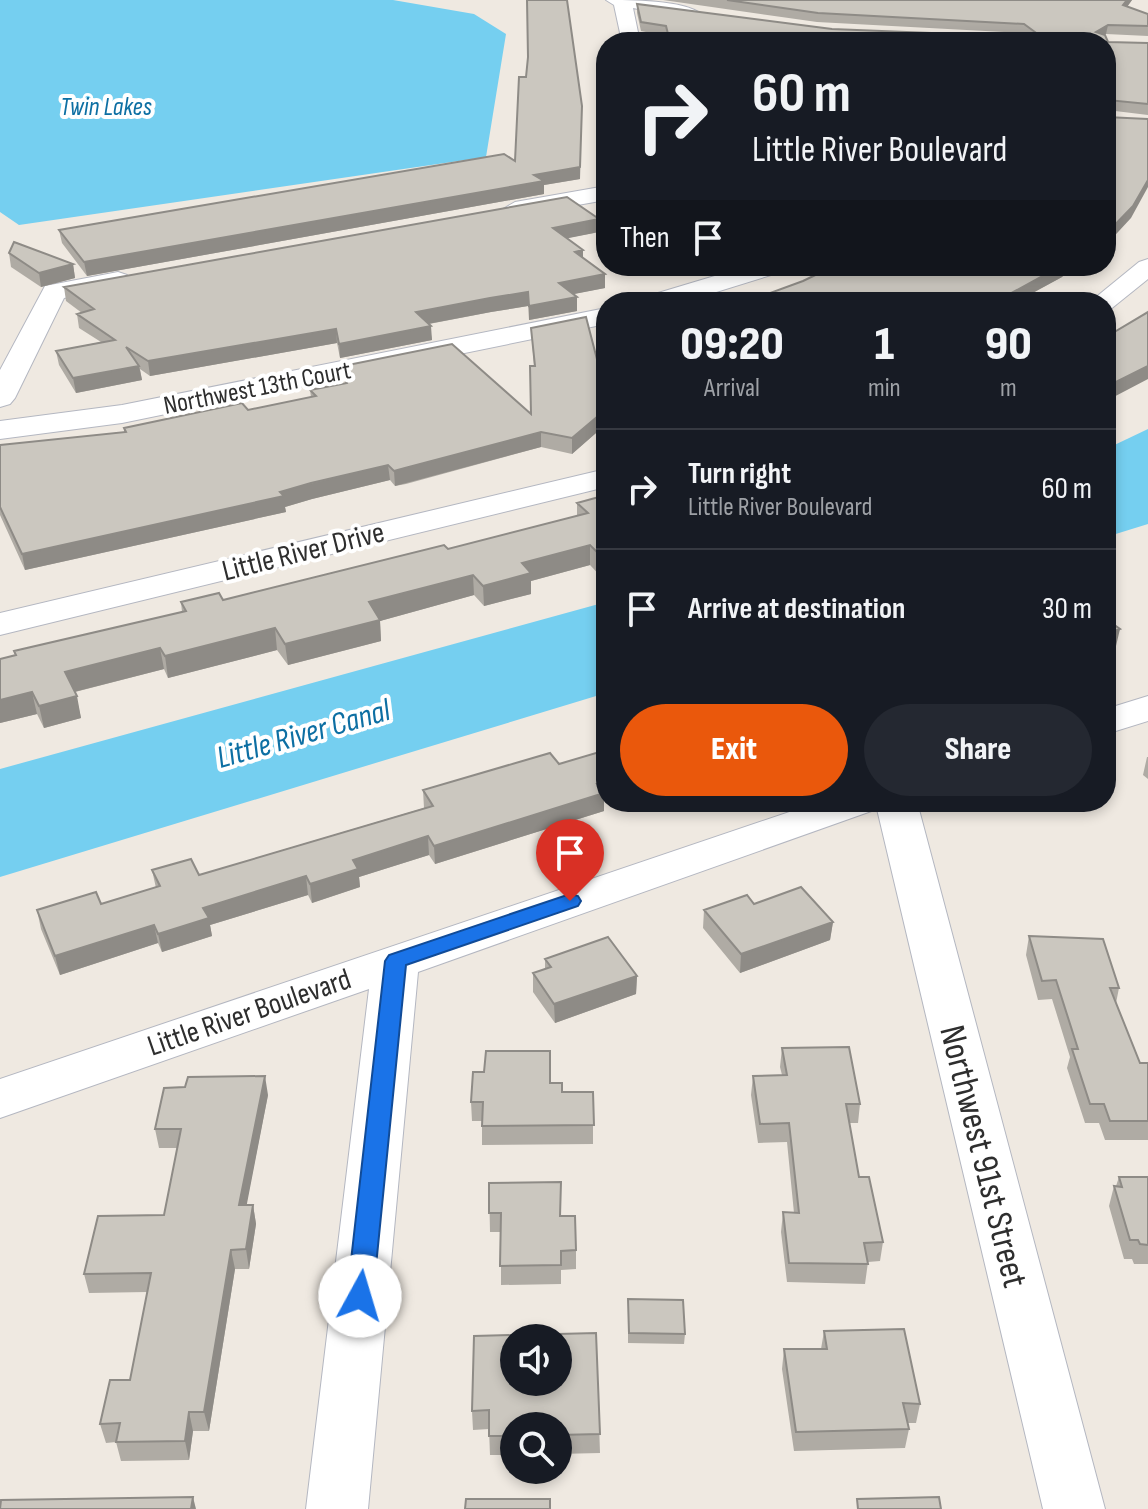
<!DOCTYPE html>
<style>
:root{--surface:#171b24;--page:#242831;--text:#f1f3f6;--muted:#9ea1a6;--line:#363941;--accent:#ea580c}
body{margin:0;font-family:"Sofia Sans Condensed",sans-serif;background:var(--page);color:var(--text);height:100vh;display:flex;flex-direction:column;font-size:30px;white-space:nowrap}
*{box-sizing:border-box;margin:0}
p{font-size:26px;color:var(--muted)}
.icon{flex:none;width:44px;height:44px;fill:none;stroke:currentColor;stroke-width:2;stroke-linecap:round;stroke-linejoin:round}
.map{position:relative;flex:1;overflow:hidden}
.side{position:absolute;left:596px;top:292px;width:520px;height:520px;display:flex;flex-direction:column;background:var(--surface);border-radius:32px;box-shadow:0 4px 12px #0003}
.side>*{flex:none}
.hud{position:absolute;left:596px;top:32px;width:520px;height:244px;border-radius:32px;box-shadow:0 4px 12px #0003;background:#171b24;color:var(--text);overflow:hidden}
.fabs{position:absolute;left:500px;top:1324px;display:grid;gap:16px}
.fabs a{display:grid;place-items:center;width:72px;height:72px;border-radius:50%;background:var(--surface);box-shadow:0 4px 12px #0003;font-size:40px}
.pin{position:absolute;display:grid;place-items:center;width:68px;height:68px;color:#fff;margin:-82px -34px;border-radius:50% 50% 50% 0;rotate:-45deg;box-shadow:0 0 8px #0007}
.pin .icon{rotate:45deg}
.me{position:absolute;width:88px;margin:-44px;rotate:6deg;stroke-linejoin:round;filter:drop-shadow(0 0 6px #0008)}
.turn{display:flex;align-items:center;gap:28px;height:168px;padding:0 24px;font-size:36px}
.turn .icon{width:104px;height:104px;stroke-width:2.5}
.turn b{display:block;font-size:56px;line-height:68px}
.then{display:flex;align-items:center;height:76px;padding:0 24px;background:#0003;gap:16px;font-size:30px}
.eta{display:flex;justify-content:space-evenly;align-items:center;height:136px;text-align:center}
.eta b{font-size:48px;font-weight:800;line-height:56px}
.primary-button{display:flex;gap:16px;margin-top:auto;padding:16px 24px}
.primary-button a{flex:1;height:92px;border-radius:48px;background:var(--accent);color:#fff;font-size:32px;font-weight:800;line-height:92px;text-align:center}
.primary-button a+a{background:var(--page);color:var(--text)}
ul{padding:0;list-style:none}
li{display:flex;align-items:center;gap:24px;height:120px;padding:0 24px;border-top:2px solid var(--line)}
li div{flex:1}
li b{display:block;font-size:30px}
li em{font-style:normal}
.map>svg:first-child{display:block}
</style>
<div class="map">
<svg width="1148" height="1509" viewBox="0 0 1148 1509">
<rect width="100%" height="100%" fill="#efe9e1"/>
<path fill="#75cff0" d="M 0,0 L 393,0 L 474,14 L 506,34 L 486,157 L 19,225 L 0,212 Z
M 1148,429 L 1148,524 L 1106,537 L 1106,449 Z
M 606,602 L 606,693 L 0,877 L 0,769 Z"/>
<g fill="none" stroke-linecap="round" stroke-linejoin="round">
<defs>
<path id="minor" d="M 606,0 C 629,0 685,0 701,14 L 692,19 L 633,8 L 640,42 L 622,42 L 614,5 Z
M 606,186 L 606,200 L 515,216 L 503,209 L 515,202 Z
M 1148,259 L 1148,279 L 1112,308 L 1106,309 L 1106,302 L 1090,302 L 1139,262 Z
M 748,266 L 788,266 L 784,271 L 684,302 L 644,302 L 648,296 Z
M 118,272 L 127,275 L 131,280 L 127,285 L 64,298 L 15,398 L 10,404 L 0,407 L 0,370 L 45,286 Z
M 606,308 L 606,324 L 122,423 L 0,439 L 0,421 L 122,405 Z
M 606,469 L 606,487 L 0,635 L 0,613 Z
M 1148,696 L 1148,721 L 1106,734 L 1106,709 Z
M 819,802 L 917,802 L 1105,1509 L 1043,1509 L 877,809 L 418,972 L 368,1509 L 306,1509 L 369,989 L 0,1118 L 0,1079 Z"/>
</defs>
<use href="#minor" stroke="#b4b7c1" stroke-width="2"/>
<use href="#minor" fill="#fff" fill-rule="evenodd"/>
</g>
<path fill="#afaba4" d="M 663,0 L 1132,0 L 1127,7 L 1148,14 L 1148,36 L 1106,34 L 1104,35 L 1108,42 L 1148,43 L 1148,115 L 1107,110 L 1106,42 L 668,42 L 666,36 L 641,31 L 637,13 L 637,4 L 832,29 L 981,35 L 1025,35 L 1022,33 L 817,22 Z
M 515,161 L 580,179 L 544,185 L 544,194 L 87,276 L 62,243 L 59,230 Z
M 599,232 L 567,238 L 583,250 L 583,258 L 605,288 L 573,294 L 577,311 L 529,320 L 528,306 L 491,312 L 429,324 L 432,340 L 340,358 L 337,343 L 150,376 L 140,369 L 142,380 L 76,393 L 59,365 L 56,351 L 101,342 L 79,328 L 77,314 L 82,313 L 66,301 L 64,287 Z
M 9,253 L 73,264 L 75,278 L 41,287 L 11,267 Z
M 1062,277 L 1016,302 L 769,302 L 770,293 L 803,281 Z
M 531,328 L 604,411 L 604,426 L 572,454 L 541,447 L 406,484 L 395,486 L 390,480 L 312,499 L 285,507 L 286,512 L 25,570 L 0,515 L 0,445 L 124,432 L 124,428 L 248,410 L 311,397 L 310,390 L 345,383 L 343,366 L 531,414 L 534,366 Z
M 606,495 L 606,582 L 590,565 L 531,581 L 531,594 L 484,606 L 474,595 L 380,621 L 381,641 L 288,665 L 277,650 L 168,678 L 164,669 L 75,692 L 81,718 L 44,728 L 37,714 L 0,723 L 0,659 L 15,655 L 14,651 L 182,612 L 181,602 L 223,600 L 448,549 L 577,516 L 577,503 Z
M 1147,757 L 1148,757 L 1148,779 L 1143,775 Z
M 559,764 L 604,800 L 604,811 L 435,864 L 429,855 L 359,877 L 360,887 L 312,903 L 308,895 L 210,925 L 212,936 L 162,952 L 158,943 L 60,975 L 41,929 L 37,910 L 101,904 L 156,888 L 152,870 L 199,875 L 424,808 L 423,790 Z
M 754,904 L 833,922 L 830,940 L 740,973 L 703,928 L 704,910 Z
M 1029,936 L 1119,988 L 1116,1003 L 1140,1063 L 1148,1063 L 1148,1140 L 1105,1140 L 1099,1123 L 1085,1123 L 1067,1068 L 1070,1057 L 1052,999 L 1038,1000 L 1026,955 Z
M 545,959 L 637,976 L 636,994 L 555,1023 L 533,992 L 533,973 L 545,969 Z
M 782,1048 L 860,1104 L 858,1123 L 849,1123 L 859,1177 L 883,1242 L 880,1261 L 868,1262 L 865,1284 L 787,1282 L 781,1232 L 783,1212 L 794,1213 L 787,1142 L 758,1143 L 751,1095 L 753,1076 L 782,1075 L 780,1067 Z
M 550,1083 L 562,1092 L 593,1092 L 593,1144 L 482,1145 L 482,1121 L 472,1121 L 471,1102 Z
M 268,1095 L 246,1205 L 253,1205 L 256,1224 L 249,1269 L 235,1269 L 209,1431 L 193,1431 L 189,1460 L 121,1461 L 116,1442 L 106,1443 L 100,1424 L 130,1380 L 147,1292 L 89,1293 L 84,1274 L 164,1215 L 178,1148 L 159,1148 L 155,1129 Z
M 1119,1177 L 1148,1177 L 1148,1264 L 1134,1264 L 1132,1259 L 1124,1259 L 1109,1206 L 1114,1186 L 1116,1186 Z
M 489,1183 L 561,1216 L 576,1250 L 576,1269 L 561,1270 L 561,1284 L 501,1285 L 501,1232 L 490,1232 Z
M 628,1299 L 685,1334 L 684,1344 L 628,1343 Z
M 824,1331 L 920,1404 L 916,1423 L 907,1423 L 909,1429 L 905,1448 L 794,1451 L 782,1369 L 784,1349 L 821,1349 Z
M 596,1333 L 600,1453 L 558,1454 L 558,1426 L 514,1426 L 514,1455 L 490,1455 L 489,1429 L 473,1430 L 472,1411 Z"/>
<path fill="#8e8b86" d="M 1127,0 L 1132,0 L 1121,15 L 1123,5 Z
M 1108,25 L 1106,34 L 1094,41 L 1096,32 Z
M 582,106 L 580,179 L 544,185 L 544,194 L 87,276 L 84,262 L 534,175 Z
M 1148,180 L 1148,187 L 1131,218 L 1106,245 L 1106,234 Z
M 599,219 L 599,232 L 554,241 L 553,228 Z
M 583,250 L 583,263 L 575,252 Z
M 73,264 L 75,278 L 41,287 L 39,273 Z
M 1061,266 L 1076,266 L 1062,277 L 1016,302 L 995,302 Z
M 605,274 L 605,288 L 559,297 L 559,283 Z
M 528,292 L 528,306 L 491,312 L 417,326 L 416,312 L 490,298 Z
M 577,297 L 577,311 L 529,320 L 529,306 Z
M 431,326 L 432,340 L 340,358 L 339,344 Z
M 336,329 L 337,343 L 150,376 L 148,361 Z
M 139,366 L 142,380 L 76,393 L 73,378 Z
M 1148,366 L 1148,379 L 1106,401 L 1106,387 Z
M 604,411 L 604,426 L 572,454 L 572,438 Z
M 541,432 L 541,447 L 395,486 L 394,471 Z
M 388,465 L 390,480 L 312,499 L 285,507 L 286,512 L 25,570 L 22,554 Z
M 590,545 L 590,565 L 531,581 L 531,594 L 484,606 L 483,586 L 522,563 Z
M 473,575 L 474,595 L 380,621 L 381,641 L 288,665 L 285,644 L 369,602 Z
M 275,628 L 277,650 L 168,678 L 165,656 Z
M 1120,629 L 1116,646 L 1106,650 L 1106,634 Z
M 160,648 L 164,669 L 70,693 L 65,672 Z
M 32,692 L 37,714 L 0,723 L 0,700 Z
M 77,696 L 81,718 L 44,728 L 39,706 Z
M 606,782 L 606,800 L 604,800 L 604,811 L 435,864 L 434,846 Z
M 428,836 L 429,855 L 359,877 L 360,887 L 312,903 L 310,884 L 353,860 Z
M 306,876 L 308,895 L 210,925 L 212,936 L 162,952 L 158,934 L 203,908 Z
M 833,922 L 830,940 L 740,973 L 741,954 Z
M 154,925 L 158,943 L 60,975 L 55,956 Z
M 637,976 L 636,994 L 555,1023 L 554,1004 Z
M 265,1076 L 268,1095 L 243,1224 L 239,1205 Z
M 253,1205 L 256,1224 L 249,1269 L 246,1249 Z
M 231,1250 L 235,1269 L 209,1431 L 204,1412 Z
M 189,1412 L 193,1431 L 189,1460 L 185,1441 Z
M 193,1497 L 196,1509 L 191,1509 Z"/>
<path fill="#cbc7bf" stroke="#8e8b86" stroke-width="2" fill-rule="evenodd" d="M 527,0 L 567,0 L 582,106 L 580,167 L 534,175 L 544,181 L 84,262 L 59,230 L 504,154 L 515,161 L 519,77 L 526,77 L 528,57 Z
M 727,0 L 1127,0 L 1123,5 L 1148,14 L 1148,26 L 1108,25 L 1096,32 L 1105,35 L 1108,42 L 1148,43 L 1148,104 L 1108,100 L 1106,114 L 1106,42 L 670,42 L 666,26 L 641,22 L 637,4 L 832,29 L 981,35 L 1032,35 L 1035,32 L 1024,24 L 818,13 Z
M 1106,117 L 1148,119 L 1148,180 L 1133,206 L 1106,234 Z
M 567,197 L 599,219 L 553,228 L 583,250 L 575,252 L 605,274 L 559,283 L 577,297 L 529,306 L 528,292 L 490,298 L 416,312 L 431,326 L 339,344 L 336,329 L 148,361 L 126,347 L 139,366 L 73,378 L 56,351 L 115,340 L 77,314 L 94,309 L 64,287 Z
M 14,242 L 73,264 L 39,273 L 9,253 Z
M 834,266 L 1061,266 L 995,302 L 791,302 L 770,293 L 803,281 Z
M 1148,312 L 1148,366 L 1106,387 L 1106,337 Z
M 586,317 L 599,367 L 604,411 L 572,438 L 541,432 L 405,468 L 394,471 L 388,465 L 311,483 L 280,492 L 284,496 L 22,554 L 0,507 L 0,445 L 126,432 L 124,428 L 242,403 L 248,410 L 316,396 L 310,390 L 347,383 L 343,366 L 452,344 L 531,414 L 530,366 L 535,366 L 531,328 Z
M 606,495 L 606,561 L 590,545 L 522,563 L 531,573 L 483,586 L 473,575 L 369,602 L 380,620 L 285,644 L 275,628 L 165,656 L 160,648 L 65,672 L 77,696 L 39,706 L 32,692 L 0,700 L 0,659 L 16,655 L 14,651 L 186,611 L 181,602 L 219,593 L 223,600 L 444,545 L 448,549 L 588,513 L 577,503 Z
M 1106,619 L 1120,629 L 1106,634 Z
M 606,750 L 606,782 L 597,784 L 604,793 L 434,846 L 428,836 L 353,860 L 358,869 L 310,884 L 306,876 L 203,908 L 209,918 L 158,934 L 154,925 L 55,956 L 37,910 L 96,892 L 101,904 L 160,886 L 152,870 L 191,859 L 199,875 L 433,806 L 423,790 L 550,753 L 559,764 Z
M 801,887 L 833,922 L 741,954 L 704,910 L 747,895 L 754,904 Z
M 1029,936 L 1103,939 L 1119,988 L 1110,988 L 1140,1063 L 1148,1063 L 1148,1121 L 1110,1121 L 1104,1104 L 1090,1104 L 1072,1049 L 1078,1049 L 1056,980 L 1042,981 Z
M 608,937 L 637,976 L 554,1004 L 533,973 L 551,967 L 545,959 Z
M 849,1047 L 860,1104 L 846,1104 L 859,1177 L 869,1177 L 883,1242 L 864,1243 L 868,1264 L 789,1263 L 783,1212 L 799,1213 L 789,1123 L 760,1124 L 753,1076 L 787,1075 L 782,1048 Z
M 486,1051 L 550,1051 L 550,1083 L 562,1083 L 562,1092 L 593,1092 L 594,1125 L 482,1126 L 483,1102 L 471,1102 L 473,1072 L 484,1072 Z
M 265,1076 L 239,1205 L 253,1205 L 246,1249 L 231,1250 L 204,1412 L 189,1412 L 185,1441 L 116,1442 L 120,1423 L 100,1424 L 110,1380 L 130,1380 L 151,1273 L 84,1274 L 98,1216 L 164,1215 L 181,1129 L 155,1129 L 164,1088 L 185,1087 L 188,1077 Z
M 1119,1177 L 1148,1177 L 1148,1245 L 1140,1244 L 1138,1240 L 1130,1240 L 1114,1186 L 1122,1187 Z
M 561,1182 L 560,1216 L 575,1216 L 576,1250 L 561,1251 L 561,1265 L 500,1266 L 501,1213 L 489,1213 L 489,1183 Z
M 628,1299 L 683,1300 L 685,1334 L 629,1333 Z
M 904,1329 L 920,1404 L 903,1403 L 909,1429 L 796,1432 L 784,1349 L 827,1349 L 824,1331 Z
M 596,1333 L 600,1434 L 558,1435 L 558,1426 L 514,1426 L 514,1436 L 489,1436 L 489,1410 L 472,1411 L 474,1336 ZM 514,1338 L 558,1338 L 558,1382 L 514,1382 Z
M 193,1497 L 191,1509 L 0,1509 L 1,1500 Z
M 939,1497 L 941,1509 L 858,1509 L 857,1499 Z
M 466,1499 L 550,1499 L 550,1509 L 465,1509 Z"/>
<path fill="#1a73e8" stroke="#114b97" stroke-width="2" d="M 570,894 L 578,896 L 581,901 L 578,906 L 406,965 L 373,1296 L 369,1303 L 360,1307 L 351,1303 L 347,1296 L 385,961 L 389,955 Z"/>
<g text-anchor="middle" stroke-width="8" stroke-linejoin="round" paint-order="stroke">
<g font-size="26" font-style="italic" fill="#0d6fa3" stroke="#fff">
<text x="106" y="115">Twin Lakes</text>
</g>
<g font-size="26" fill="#2e2e2e" stroke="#fff">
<text transform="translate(257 387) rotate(-11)" y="9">Northwest 13th Court</text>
</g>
<g font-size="30" fill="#2e2e2e" stroke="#fff">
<text transform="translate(303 551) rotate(-14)" y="10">Little River Drive</text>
<text transform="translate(249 1012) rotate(-19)" y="10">Little River Boulevard</text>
</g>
<g font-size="32" font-style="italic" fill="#0d6fa3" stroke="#fff">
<text transform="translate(303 733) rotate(-16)" y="11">Little River Canal</text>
</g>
<g font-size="36" fill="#2e2e2e" stroke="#fff">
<text transform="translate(985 1156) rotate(76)" y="13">Northwest 91st Street</text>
</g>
</g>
</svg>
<div class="fabs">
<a><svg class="icon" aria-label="sound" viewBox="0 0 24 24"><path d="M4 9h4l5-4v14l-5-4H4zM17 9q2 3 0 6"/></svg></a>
<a><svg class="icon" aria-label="search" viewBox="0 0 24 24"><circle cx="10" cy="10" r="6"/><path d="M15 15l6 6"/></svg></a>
</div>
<div class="pin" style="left:570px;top:901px;background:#d93025"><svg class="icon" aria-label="arrive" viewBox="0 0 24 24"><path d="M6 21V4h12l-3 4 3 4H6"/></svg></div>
<svg class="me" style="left:360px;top:1296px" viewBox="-20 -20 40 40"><circle r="19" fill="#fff"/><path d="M0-13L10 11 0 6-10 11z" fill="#1a73e8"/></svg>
<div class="hud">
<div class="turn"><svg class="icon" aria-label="right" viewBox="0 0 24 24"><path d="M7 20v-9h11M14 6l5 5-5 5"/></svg><div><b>60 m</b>Little River Boulevard</div></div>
<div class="then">Then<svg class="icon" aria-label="arrive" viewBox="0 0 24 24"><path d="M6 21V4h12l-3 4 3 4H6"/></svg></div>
</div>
<section class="side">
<div class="eta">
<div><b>09:20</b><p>Arrival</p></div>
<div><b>1</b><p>min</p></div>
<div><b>90</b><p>m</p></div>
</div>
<ul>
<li><svg class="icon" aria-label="right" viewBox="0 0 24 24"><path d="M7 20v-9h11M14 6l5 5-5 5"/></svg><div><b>Turn right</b><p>Little River Boulevard</p></div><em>60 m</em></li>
<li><svg class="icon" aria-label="arrive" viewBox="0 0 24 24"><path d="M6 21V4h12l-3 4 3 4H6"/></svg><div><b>Arrive at destination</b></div><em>30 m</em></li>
</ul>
<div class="primary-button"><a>Exit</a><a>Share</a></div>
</section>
</div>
